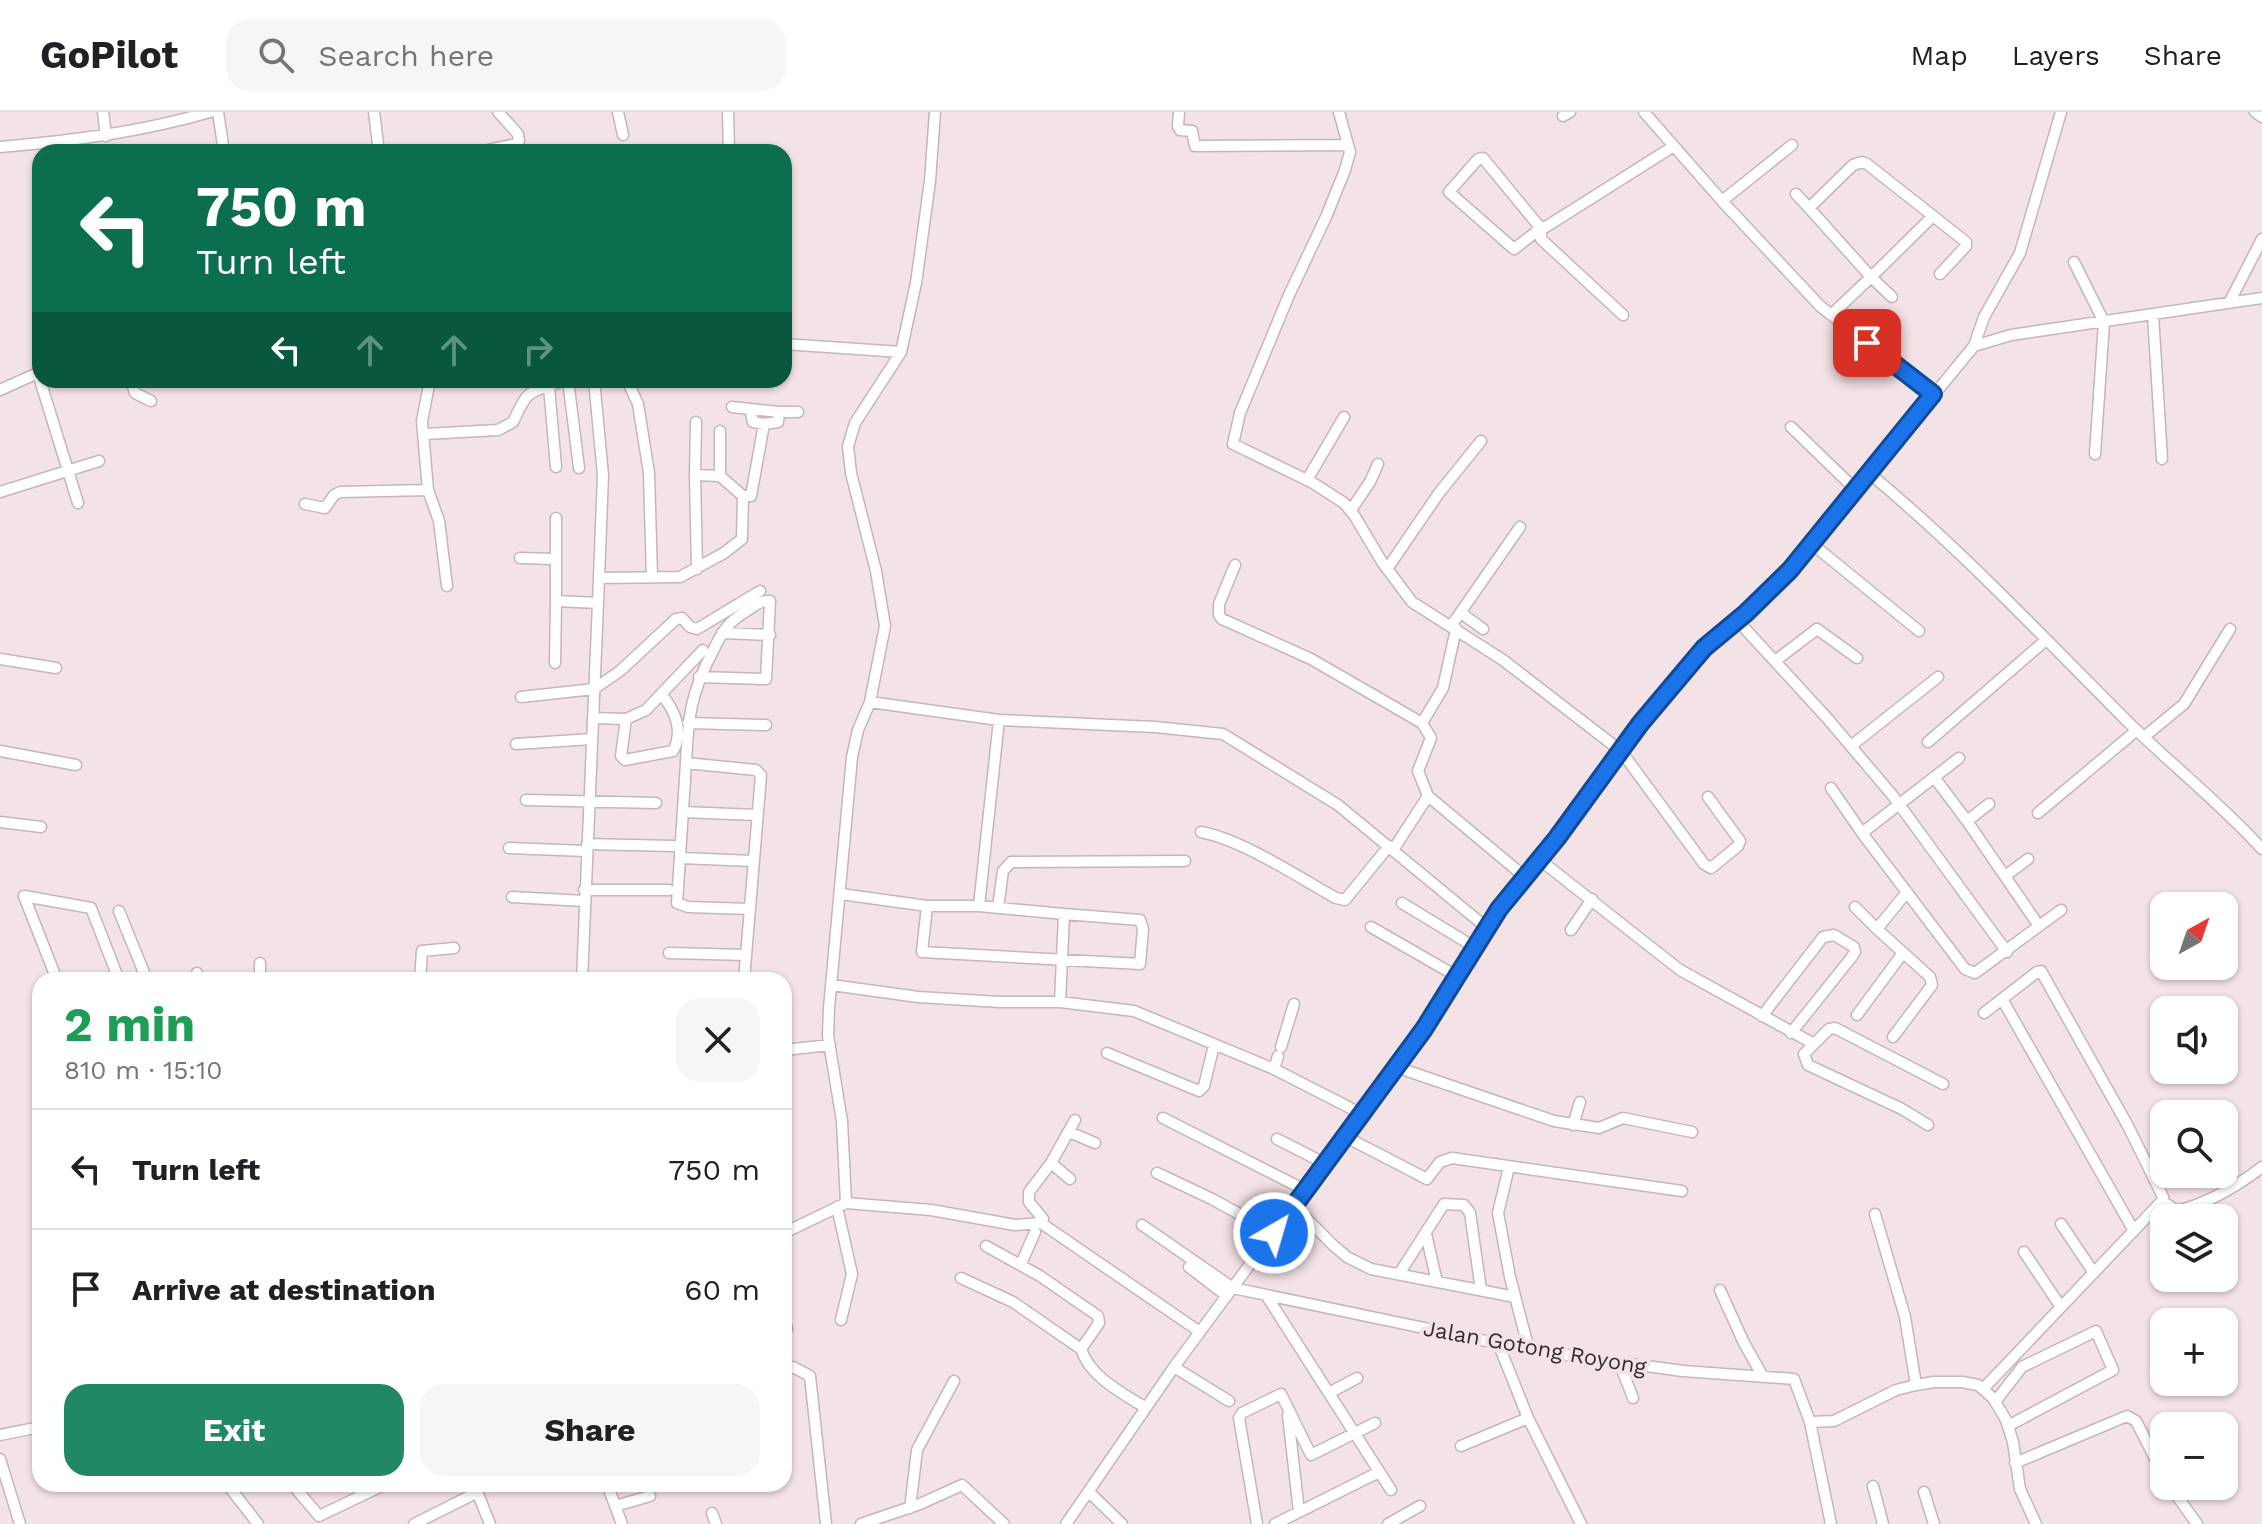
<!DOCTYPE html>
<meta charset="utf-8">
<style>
:root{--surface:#fff;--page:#f6f6f6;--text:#202124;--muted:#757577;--line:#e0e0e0;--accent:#218864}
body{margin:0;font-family:"Work Sans",sans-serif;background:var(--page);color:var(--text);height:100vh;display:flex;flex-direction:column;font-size:30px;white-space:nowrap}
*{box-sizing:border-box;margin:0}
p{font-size:26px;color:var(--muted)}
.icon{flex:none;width:44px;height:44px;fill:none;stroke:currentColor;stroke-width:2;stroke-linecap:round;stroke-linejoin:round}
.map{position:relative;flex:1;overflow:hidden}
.sheet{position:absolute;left:32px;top:860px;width:760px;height:520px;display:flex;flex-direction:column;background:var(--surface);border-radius:24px;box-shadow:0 2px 6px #0004}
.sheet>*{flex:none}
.guide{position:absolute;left:32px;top:32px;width:760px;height:244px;border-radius:24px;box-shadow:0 2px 6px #0004;background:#0b6e4f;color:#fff;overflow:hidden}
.needle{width:52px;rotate:40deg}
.buttons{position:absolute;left:2150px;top:780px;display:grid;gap:16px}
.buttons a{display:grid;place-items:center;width:88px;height:88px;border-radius:16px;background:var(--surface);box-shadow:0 2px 6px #0004;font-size:40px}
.pin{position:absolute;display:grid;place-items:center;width:68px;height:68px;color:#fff;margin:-34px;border-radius:16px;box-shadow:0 4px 12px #0006}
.me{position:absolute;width:88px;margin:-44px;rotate:38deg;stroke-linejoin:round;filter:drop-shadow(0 0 6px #0008)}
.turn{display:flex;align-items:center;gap:28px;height:168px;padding:0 32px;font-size:36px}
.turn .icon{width:104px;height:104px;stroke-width:2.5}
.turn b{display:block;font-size:56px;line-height:68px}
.lanes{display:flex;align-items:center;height:76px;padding:0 32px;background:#0003;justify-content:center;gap:40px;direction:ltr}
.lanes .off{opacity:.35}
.round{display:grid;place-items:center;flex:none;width:84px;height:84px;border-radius:24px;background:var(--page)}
.head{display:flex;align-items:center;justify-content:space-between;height:136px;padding:0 32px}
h1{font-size:48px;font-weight:700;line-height:60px;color:#1e9e55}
.button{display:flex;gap:16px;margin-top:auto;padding:16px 32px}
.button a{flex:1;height:92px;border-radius:24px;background:var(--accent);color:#fff;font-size:32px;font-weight:700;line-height:92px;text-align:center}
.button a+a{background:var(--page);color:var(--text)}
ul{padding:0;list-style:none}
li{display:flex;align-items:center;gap:24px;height:120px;padding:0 32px;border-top:2px solid var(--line)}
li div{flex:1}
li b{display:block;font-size:30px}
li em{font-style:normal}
header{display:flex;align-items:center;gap:48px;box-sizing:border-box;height:112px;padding:0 40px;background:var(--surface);border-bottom:2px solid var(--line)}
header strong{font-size:38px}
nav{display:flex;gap:44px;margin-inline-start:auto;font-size:28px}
.search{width:560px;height:72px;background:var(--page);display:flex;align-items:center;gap:20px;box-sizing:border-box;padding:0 28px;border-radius:24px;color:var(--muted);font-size:30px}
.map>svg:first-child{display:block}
</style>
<header>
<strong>GoPilot</strong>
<div class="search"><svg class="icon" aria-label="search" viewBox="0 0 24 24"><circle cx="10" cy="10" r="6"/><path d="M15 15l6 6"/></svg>Search here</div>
<nav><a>Map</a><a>Layers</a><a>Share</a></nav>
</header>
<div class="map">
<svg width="2262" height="1412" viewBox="0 0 2262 1412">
<rect width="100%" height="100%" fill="#f3e2e6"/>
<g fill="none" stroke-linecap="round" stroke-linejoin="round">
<defs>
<path id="minor" d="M 103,0 L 106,24
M 218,0 L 224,40
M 374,0 L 379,40
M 618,0 L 623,23
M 728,0 L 729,40
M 1179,0 L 1178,14 L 1180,18 L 1192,19 L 1195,34 L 1348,33
M 1339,0 L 1350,40 L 1345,58 L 1326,105 L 1289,183 L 1240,301 L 1233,332 L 1313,371 L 1344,391 L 1354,403 L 1382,450 L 1412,490 L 1503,548 L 1621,639 L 1704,752 L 1711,756 L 1738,734 L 1740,729 L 1708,685
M 1644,0 L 1722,89 L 1820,194 L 1933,282
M 2255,0 L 2262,5
M 1563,4 L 1570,0
M 0,35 C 71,29 141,20 210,0
M 478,40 L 516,32 L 519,29 L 518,22 L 498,0
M 1796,82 L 1809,96 L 1853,53 L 1862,50 L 1867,52 L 1966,130 L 1966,134 L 1940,162
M 1722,89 L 1792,33
M 1809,96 L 1871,165 L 1831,203
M 1541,116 L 1514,137 L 1449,80 L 1478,47 L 1483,46 L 1538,113 L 1544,116 L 1674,34
M 1541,116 L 1541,127 L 1623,203
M 2074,150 L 2104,210 L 2095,342
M 1892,185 L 1871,165 L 1933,104
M 2229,191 L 2262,127
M 2153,203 L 2162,347
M 784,232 L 901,240
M 1974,234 L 1984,205 L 2020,141 L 2061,0
M 40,268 L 78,391
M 131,268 L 135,281 L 151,289
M 430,268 L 422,309 L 428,378 L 439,409 L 447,474
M 568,268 L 579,356
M 594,268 L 603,363 L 598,491
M 627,268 L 638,292 L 649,361 L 652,465
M 549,275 L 556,355
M 0,278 L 40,260
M 732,295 L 750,297 L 753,310 L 764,312
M 750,297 L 779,300
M 1791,315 L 1856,378
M 720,319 L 720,364
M 425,322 L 498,318 L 513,310 C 531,271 529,284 564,268
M 1869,361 C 1962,438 2044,526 2129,611 C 2173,654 2221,692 2262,737
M 695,363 L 697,457
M 1307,368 L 1344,305
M 0,380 L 99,349
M 743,384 L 751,384 L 764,312 L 778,310 L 779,300 L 798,300
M 305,392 L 325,396 L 334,383 L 340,380 L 428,378
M 1351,398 L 1370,370 L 1378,352
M 556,406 L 556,489 L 598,491 L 582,868
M 1811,431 L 1919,519
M 520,446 L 555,447
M 1235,453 L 1219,492 L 1219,503 L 1222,507 L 1311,547 L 1422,611 L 1431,626 L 1418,659 L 1428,684
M 1387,457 L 1439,381 L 1481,329
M 599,466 L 680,465 L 724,441 L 742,427 L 743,384 L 720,364 L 695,363 L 696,310
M 1461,501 L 1483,517
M 1737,508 L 1827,606 L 1893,684 L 2007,840
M 1451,514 L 1520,415
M 722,521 L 770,523
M 0,547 L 56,556
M 1775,549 L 1817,517 L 1857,546
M 555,551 L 556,489
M 699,565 L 766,567 L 770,489 C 761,488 756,493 748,498 C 728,510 723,518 713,539 C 691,580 688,605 686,651 L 756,658 L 761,663 L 744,868
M 521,585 L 594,577 L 620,559 L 676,507 L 682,506 L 690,515 L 697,517 L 760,479
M 870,590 L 999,608 L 1155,615 L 1223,622 L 1338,693 L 1487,816
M 593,606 L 626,607 L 646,598 L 703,538
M 626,607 L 621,644 L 625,648 L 673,639 C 684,619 675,598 661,582
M 688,611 L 766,613
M 1422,611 L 1443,576 L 1456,517
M 2144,625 L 2184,592 L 2230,517
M 1928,630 L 2046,528
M 516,632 L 592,627
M 1851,634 L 1938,565
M 0,639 L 76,653
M 686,651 L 677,791 L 688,795 L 750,797
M 1934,665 L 1967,709 L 2039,814
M 1831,676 L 1862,721 L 1965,857 L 1975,861 L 2061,798
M 526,688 L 656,691
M 683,700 L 757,703
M 2038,701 L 2137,618
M 1967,709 L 1989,692
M 0,710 L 41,715
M 1201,720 C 1243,728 1298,765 1336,786 L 1345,788 L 1389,734
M 1862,721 L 1959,646
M 587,732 L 674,734
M 509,736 L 586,739
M 1393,738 L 1428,684 L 1525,765
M 680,746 L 754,749
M 1540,748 L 1680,858 L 1814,932 L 1804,942 L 1808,953 L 1902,997 L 1928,1013
M 2005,764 L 2028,747
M 584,778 L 669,778
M 841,782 L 927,794
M 512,785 L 584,789
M 1402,791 L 1476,836
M 979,794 L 999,608
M 998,795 L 1003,759 L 1011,750 L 1185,749
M 1855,795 L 1877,817
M 119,799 L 147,868
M 1371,815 L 1458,865
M 1571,818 L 1592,787
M 669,841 L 746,843
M 197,861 L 198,868
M 57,868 L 24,784 L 91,796 L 119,868
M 260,868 L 260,851
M 420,868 L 422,839 L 454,836
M 832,873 L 918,885 L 1000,890 L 1060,890 L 1134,899 L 1274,957 L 1362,1002
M 2002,887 L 2134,1119
M 1060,890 L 1064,802 L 979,794 L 927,794 L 922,840 L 1140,852 L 1143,817 L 1140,808 L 1064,802
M 1857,903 L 1903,841
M 1762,904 L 1823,825 L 1834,823 L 1854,835 L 1855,840 L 1851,846 L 1791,921
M 1893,925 L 1932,873 L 1930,865 L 1877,817 L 1907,780
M 1814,932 L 1829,917 L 1835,916 L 1943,972
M 1281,935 L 1294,892
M 784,938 L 830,933
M 1107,941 L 1199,979 L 1204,974 L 1214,933
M 1396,955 L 1554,1009 L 1599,1016 L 1623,1006 L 1692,1020
M 1274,957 L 1278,944
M 1163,1006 L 1307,1079
M 1573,1013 L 1580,990
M 1069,1020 L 1095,1031
M 1346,1025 L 1427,1067 L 1440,1050 L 1452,1046 L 1682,1079
M 1277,1027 L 1326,1052
M 1051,1051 L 1070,1067
M 1509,1055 L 1498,1101 L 1510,1165 L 1529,1238
M 1157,1061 L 1212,1087 L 1274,1121
M 2162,1089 L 2177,1099 C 2209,1091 2236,1075 2262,1055
M 846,1091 L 842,1009 L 828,924 L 829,896 L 852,645 L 858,618 L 870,590 L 885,514 L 876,459 L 851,361 L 848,334 L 855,311 L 901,240 L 916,171 L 930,69 L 935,0
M 837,1095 L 852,1162 L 841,1208
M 1295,1095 L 1334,1134 L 1347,1145 L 1371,1157 L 1515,1185
M 1875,1102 L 1905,1205 L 1916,1273
M 1041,1111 L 1043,1107 L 1029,1090 L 1029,1080 L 1051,1051 L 1075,1008
M 2061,1112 L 2094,1161
M 1142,1113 L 1233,1176 L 1529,1238 L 1683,1259 L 1794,1267 L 1810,1310 L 1831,1412
M 784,1121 L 846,1091 L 931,1098 L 1015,1113 L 1041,1111 L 1200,1220
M 1426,1122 L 1437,1170
M 986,1134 L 1040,1164 L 1098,1204 L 1099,1211 L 1081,1237
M 2024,1140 L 2061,1195
M 1021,1152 L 1035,1120
M 1189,1155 L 1227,1184
M 1399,1162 L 1444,1092 L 1464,1093 L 1470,1101 L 1481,1178
M 961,1166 L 1013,1190 L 1081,1237 C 1090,1265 1122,1281 1146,1296
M 1720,1178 L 1743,1229 L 1763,1265
M 1266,1183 L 1391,1378
M 784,1204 L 787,1217
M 1498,1231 L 1528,1306 L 1581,1412
M 1619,1250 L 1633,1286
M 1174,1255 L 1229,1289
M 784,1259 L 793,1255 L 810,1264 L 826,1412
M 1983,1277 L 2162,1089 L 2163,1085 L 2128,1014 L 2041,859 L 2037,860 L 1984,901
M 1329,1281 L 1357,1266
M 1995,1290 L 2022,1255 L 2096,1219 L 2113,1258 L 2008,1314
M 1288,1303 L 1299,1400
M 1810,1310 L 1834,1309 L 1896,1278 L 1916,1273 L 1934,1270 L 1962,1270 L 1978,1273 L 1993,1286 L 2006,1308 L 2013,1330 L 2020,1377 L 2036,1412
M 0,1323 L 40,1315
M 1461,1334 L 1528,1306
M 0,1347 L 20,1412
M 2015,1351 L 2127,1304 L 2136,1309 L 2164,1364
M 227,1372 L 258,1412
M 292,1372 L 319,1404 L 386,1372
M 355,1372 L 363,1383
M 474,1372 L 490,1412
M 607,1372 L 622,1412
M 1873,1374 L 1883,1412
M 2170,1374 L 2197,1412
M 1089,1380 L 1122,1412
M 1924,1380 L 1934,1412
M 615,1394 L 650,1384
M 910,1396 L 917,1338 L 954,1269
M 712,1401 L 716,1412
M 414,1412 L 478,1380
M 861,1412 L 920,1392 L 962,1373 L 1004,1412
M 1066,1412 L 1174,1255 L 1412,933 L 1499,797 L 1557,726 L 1640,612 L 1704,536 L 1746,501 L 1790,458 L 1974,234 L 2011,223 L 2262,186
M 1257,1412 L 1239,1306 L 1242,1301 L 1281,1282 L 1311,1343 L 1375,1311
M 1275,1412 L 1379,1360
M 1388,1412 L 1420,1394"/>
</defs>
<use href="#minor" stroke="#c6b5b9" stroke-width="13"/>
<use href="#minor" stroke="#fff" stroke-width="10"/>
</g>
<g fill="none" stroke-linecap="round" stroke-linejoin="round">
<defs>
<path id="route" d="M 1274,1121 L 1424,917 L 1499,797 L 1557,726 L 1640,612 L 1704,536 L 1746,501 L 1790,458 L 1933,282 L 1867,231"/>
</defs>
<use href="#route" stroke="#114b97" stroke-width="20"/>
<use href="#route" stroke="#1a73e8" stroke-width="14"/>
</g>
<g text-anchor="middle" stroke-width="8" stroke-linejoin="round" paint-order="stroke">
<g font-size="22" fill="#312b2d" stroke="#f3e2e6">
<text transform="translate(1535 1235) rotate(10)" y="8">Jalan Gotong Royong</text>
</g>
</g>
</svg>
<div class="buttons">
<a><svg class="needle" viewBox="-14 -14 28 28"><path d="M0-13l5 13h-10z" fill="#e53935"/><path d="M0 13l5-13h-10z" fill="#757577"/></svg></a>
<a><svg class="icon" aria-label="sound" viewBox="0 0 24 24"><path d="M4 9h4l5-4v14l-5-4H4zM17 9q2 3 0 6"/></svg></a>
<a><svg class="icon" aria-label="search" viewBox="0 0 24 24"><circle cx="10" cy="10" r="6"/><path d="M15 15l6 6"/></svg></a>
<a><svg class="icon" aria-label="layers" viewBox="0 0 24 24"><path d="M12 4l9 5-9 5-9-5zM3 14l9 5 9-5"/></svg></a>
<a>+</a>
<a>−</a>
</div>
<div class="pin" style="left:1867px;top:231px;background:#d93025"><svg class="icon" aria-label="arrive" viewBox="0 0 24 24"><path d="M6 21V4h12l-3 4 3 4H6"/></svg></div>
<svg class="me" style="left:1274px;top:1121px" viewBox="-20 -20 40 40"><circle r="17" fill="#1a73e8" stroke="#fff" stroke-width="3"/><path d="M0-11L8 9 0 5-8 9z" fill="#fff"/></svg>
<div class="guide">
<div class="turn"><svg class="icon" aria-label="left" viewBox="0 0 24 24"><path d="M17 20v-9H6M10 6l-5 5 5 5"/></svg><div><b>750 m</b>Turn left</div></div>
<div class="lanes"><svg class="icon" aria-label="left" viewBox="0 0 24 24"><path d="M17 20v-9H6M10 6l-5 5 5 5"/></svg><svg class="icon off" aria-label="ahead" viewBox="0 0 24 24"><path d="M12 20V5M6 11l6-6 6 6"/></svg><svg class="icon off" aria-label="ahead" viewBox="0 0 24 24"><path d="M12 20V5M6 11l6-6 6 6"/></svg><svg class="icon off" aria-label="right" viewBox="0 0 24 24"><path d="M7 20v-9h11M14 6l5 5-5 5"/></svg></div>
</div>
<section class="sheet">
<div class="head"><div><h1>2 min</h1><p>810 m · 15:10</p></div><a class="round"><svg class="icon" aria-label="close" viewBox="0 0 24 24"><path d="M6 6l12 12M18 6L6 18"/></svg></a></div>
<ul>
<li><svg class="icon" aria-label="left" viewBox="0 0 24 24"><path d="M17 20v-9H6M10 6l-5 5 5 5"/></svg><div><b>Turn left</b></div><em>750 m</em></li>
<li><svg class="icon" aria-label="arrive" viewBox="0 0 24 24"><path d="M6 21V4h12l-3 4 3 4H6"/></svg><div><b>Arrive at destination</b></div><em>60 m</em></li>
</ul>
<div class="button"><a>Exit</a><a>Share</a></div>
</section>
</div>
